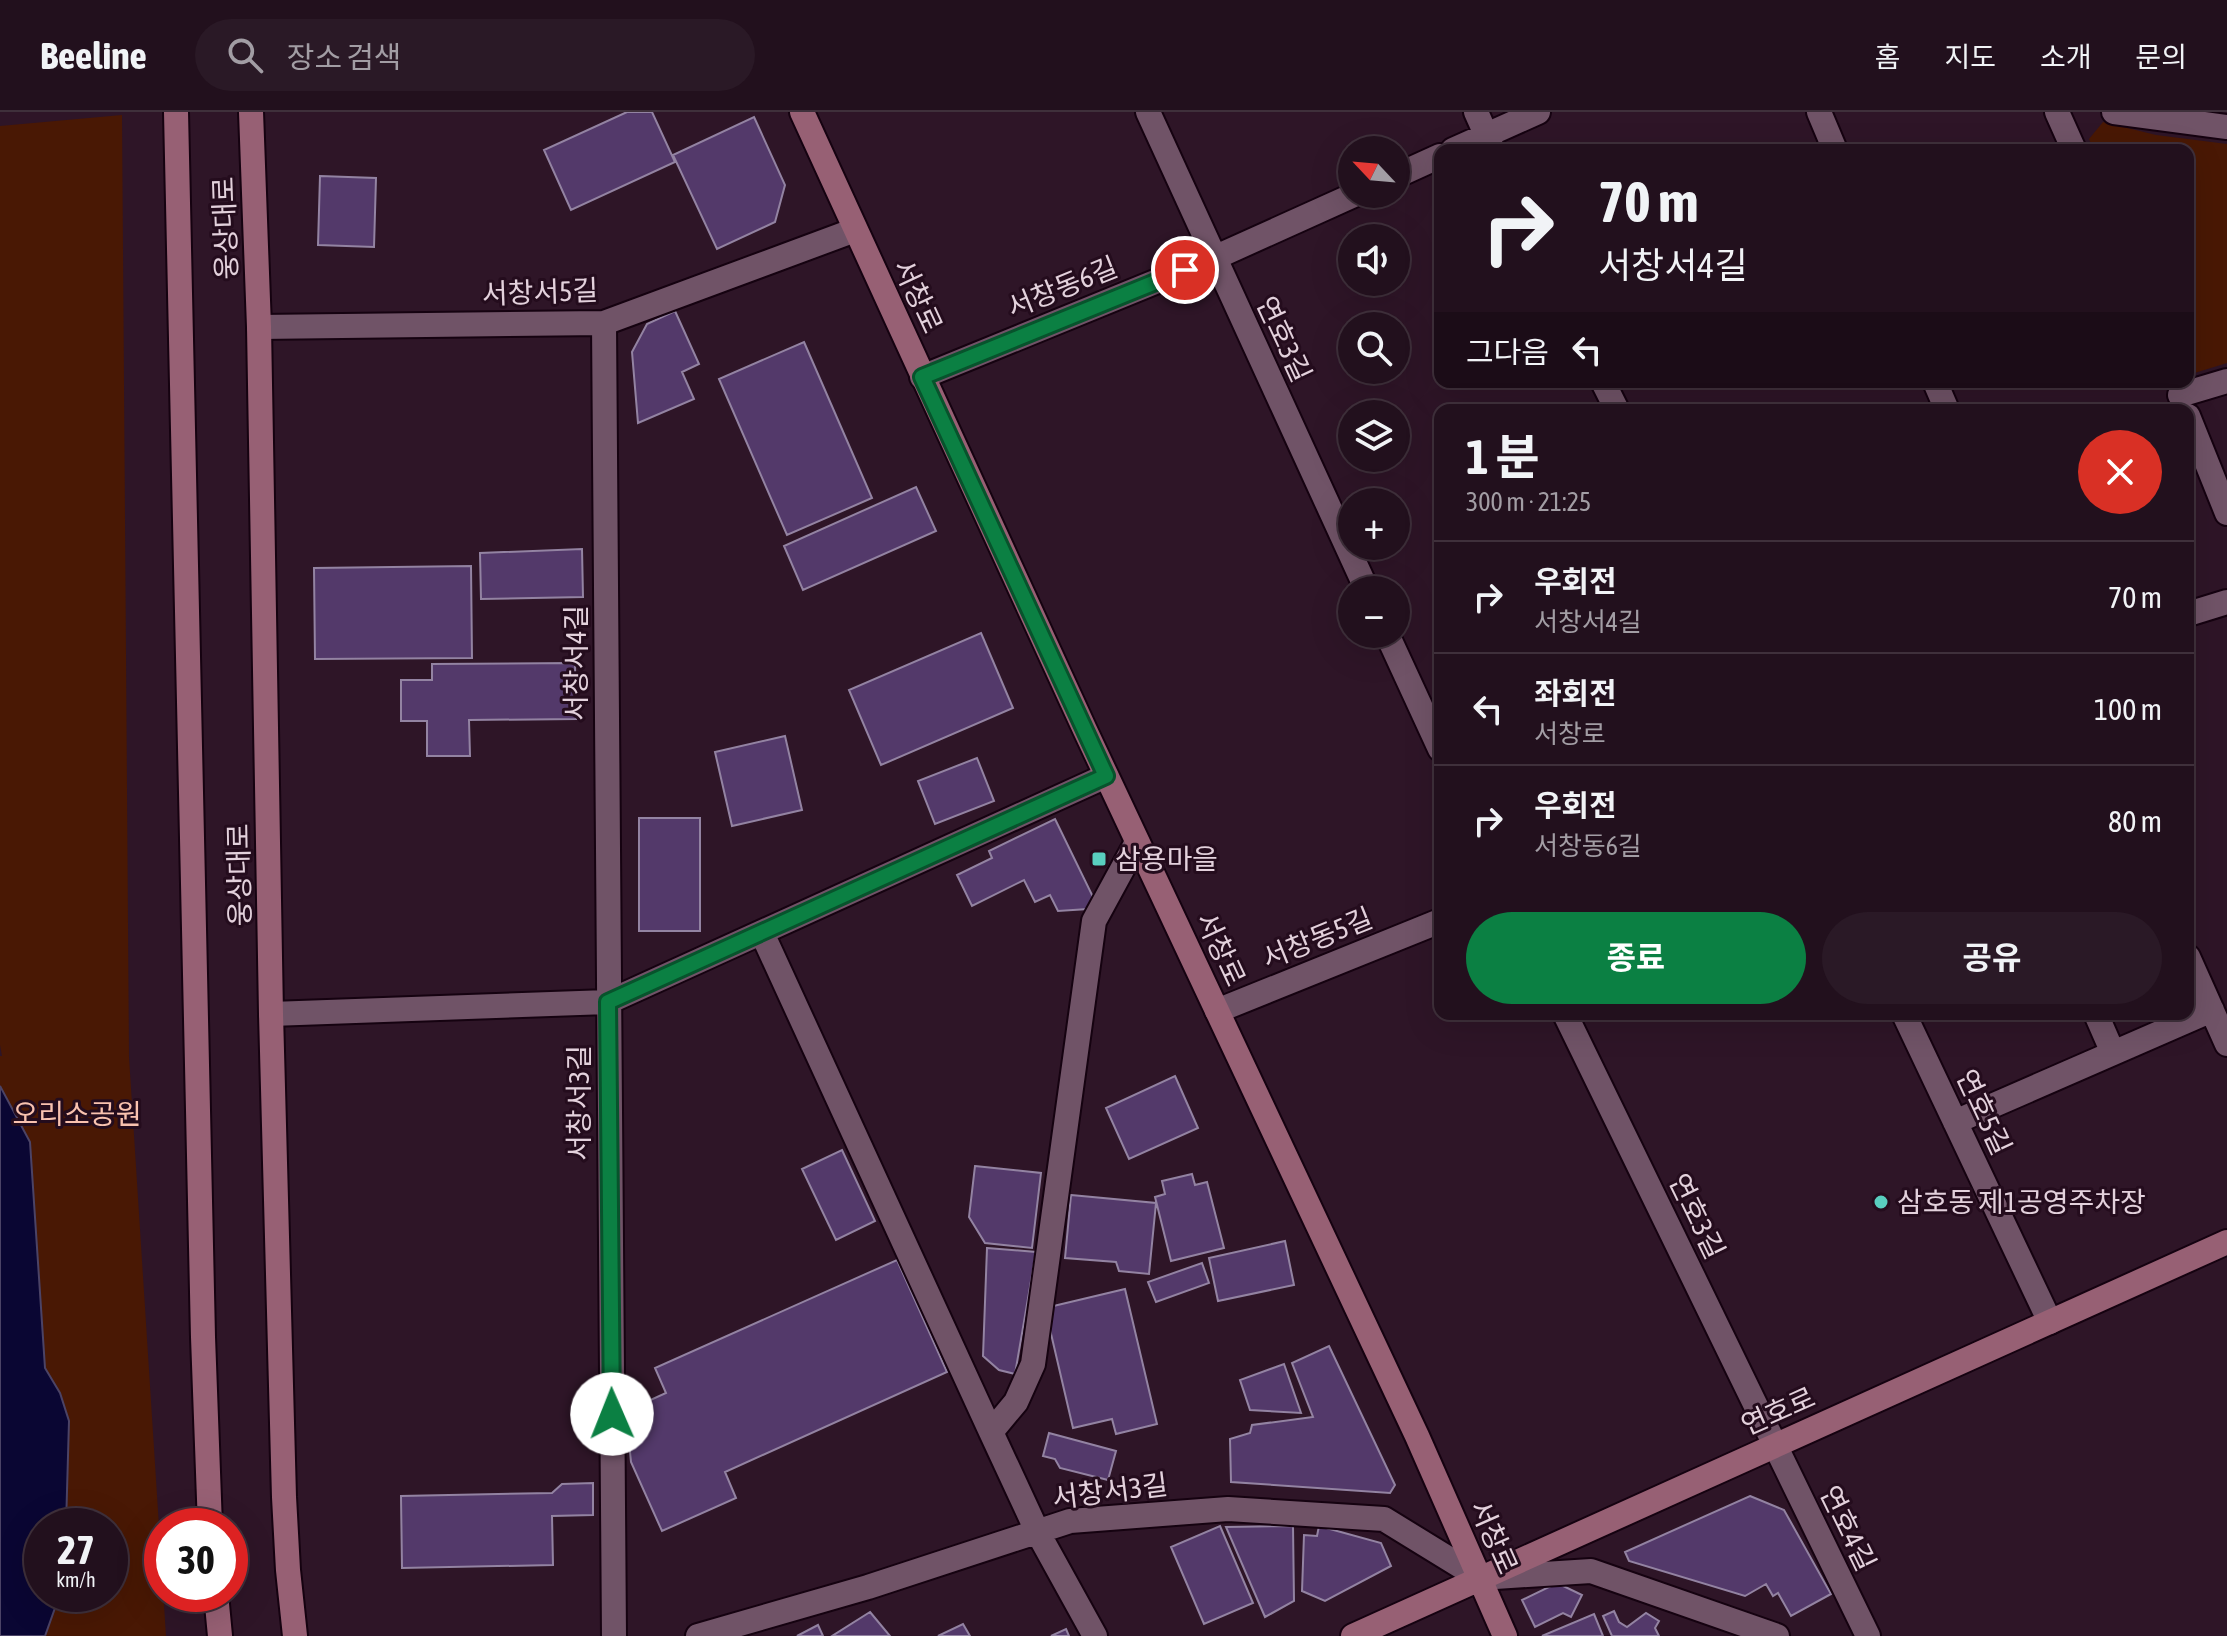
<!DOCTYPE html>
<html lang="ko">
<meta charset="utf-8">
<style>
:root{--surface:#22101d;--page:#2a1926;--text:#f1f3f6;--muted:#a29da4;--line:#3f303b;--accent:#0b8043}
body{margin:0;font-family:"Asap Condensed","Noto Sans KR",sans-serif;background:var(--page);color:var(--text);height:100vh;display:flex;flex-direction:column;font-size:30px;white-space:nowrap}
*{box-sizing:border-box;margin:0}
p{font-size:26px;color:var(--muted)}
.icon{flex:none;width:44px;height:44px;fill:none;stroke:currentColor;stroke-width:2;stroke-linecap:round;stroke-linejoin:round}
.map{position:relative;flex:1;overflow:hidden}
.side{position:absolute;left:1434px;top:292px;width:760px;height:616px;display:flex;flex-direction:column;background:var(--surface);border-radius:16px;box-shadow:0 8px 32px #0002,0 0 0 2px var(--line)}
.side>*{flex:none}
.hud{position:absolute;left:1434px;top:32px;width:760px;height:244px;border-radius:16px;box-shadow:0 8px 32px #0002,0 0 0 2px var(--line);background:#22101d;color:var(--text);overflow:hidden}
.needle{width:52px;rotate:296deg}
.controls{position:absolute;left:1338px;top:24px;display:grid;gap:16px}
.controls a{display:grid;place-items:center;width:72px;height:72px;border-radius:50%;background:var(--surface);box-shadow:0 8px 32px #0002,0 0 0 2px var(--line);font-size:40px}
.speed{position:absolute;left:24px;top:1396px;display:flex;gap:16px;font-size:40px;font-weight:700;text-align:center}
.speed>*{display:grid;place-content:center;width:104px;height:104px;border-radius:50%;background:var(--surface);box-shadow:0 8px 32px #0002,0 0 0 2px var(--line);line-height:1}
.speed small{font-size:20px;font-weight:400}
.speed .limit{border:12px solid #d22;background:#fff;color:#111}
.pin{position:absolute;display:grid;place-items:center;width:68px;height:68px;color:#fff;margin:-34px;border:4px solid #fff;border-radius:50%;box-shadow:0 2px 8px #0007}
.me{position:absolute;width:88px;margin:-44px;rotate:359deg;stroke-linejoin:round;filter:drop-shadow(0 0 6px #0008)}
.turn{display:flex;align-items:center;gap:28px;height:168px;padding:0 32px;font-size:36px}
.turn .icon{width:104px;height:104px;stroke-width:2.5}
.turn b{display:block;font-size:56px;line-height:68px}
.then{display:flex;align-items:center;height:76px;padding:0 32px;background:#0003;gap:16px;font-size:30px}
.round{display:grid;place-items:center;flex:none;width:84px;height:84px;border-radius:42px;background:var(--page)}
.summary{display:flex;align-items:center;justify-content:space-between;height:136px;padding:0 32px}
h1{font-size:48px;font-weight:700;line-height:60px}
.cta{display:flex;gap:16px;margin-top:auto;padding:16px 32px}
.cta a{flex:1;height:92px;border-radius:48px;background:var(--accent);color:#fff;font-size:32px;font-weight:700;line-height:92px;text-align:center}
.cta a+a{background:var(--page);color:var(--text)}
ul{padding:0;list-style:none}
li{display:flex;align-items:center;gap:24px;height:112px;padding:0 32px;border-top:2px solid var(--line)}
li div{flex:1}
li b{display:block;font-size:30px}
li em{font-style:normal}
header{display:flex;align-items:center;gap:48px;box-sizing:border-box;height:112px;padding:0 40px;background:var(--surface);border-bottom:2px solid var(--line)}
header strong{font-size:38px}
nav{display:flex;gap:44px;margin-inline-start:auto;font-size:28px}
.search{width:560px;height:72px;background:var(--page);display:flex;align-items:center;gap:20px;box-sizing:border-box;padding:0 28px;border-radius:44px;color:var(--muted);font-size:30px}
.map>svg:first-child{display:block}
</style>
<header>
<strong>Beeline</strong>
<div class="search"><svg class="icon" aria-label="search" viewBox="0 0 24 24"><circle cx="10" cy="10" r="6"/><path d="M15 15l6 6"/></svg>장소 검색</div>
<nav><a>홈</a><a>지도</a><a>소개</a><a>문의</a></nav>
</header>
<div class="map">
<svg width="2227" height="1524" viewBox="0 0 2227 1524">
<rect width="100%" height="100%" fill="#2e1527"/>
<path fill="#491804" d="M 122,3 L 129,945 L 166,1524 L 45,1524 L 60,1482 L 110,1482 L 110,1414 L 66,1414 L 69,1309 L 60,1281 L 45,1256 L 30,1030 L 0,974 L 0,944 L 2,944 L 0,933 L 0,14 Z
M 2103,10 L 2156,23 L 2227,32 L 2227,251 L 2188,263 L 2188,38 L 2094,38 L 2089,27 Z"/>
<path fill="#0a0633" stroke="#4b4366" stroke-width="2" d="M 0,974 L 30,1030 L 45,1256 L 60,1281 L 69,1309 L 66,1414 L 42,1414 L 42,1482 L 60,1482 L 45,1524 L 0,1524 Z"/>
<path fill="#53396a" stroke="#9383a2" stroke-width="2" d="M 627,0 L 652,0 L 675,50 L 571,98 L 544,38 Z
M 754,5 L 785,73 L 775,110 L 717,137 L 673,43 Z
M 320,64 L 376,66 L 374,135 L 318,133 Z
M 675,199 L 699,252 L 682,260 L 694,287 L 638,311 L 632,240 L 647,212 Z
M 804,230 L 872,386 L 787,423 L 719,267 Z
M 916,375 L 936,419 L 803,478 L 784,434 Z
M 582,437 L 583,485 L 481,487 L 480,441 Z
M 471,454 L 472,546 L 315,547 L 314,456 Z
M 981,521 L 1013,596 L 881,653 L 849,578 Z
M 575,551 L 576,607 L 469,608 L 470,644 L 427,644 L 427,609 L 401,609 L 401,568 L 432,568 L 432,552 Z
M 785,624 L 802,698 L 732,714 L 715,640 Z
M 977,646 L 994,689 L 935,712 L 918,669 Z
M 639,706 L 700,706 L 700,819 L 639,819 Z
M 1055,707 L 1095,789 L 1088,797 L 1058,799 L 1050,783 L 1035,790 L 1024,768 L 972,794 L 957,763 L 992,746 L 989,739 Z
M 1175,964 L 1198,1016 L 1129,1047 L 1106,996 Z
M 842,1038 L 875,1109 L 836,1128 L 802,1057 Z
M 975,1054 L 1041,1061 L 1032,1136 L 985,1131 L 969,1105 Z
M 1192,1062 L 1195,1073 L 1207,1070 L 1224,1136 L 1171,1149 L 1155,1085 L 1165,1082 L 1162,1069 Z
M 1071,1083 L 1156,1091 L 1149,1162 L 1119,1159 L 1116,1150 L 1065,1146 Z
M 1285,1129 L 1294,1173 L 1218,1189 L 1209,1146 Z
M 987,1136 L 1036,1140 L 1015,1262 L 999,1258 L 983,1244 Z
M 897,1148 L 947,1260 L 725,1360 L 736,1386 L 662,1419 L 631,1350 L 626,1299 L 666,1281 L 655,1256 Z
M 1202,1151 L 1209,1171 L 1156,1190 L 1148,1170 Z
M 1125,1177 L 1157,1312 L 1116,1322 L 1112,1307 L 1073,1316 L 1045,1196 Z
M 1329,1234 L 1395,1373 L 1390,1381 L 1231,1370 L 1230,1327 L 1250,1321 L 1252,1313 L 1313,1305 L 1292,1251 Z
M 1284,1252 L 1301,1301 L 1250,1298 L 1240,1268 Z
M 1049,1321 L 1116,1339 L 1108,1368 L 1060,1356 L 1055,1347 L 1043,1344 Z
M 593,1371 L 593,1403 L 552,1404 L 553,1453 L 402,1456 L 401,1384 L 552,1381 L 562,1372 Z
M 1750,1384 L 1784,1398 L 1831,1482 L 1791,1504 L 1778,1481 L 1773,1484 L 1766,1472 L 1745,1484 L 1629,1449 L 1625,1440 Z
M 1220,1414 L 1253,1491 L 1204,1512 L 1171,1435 Z
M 1293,1414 L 1294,1489 L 1265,1505 L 1226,1415 Z
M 1319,1414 L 1381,1431 L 1391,1454 L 1325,1489 L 1302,1479 L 1304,1423 L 1317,1424 Z
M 1557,1471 L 1582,1483 L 1571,1505 L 1563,1501 L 1535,1515 L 1522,1488 Z
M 1614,1499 L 1619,1510 L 1627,1515 L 1646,1501 L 1659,1509 L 1655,1516 L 1659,1524 L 1612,1524 L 1603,1504 Z
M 870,1500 L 890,1524 L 832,1524 Z
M 1594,1502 L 1603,1524 L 1542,1524 Z
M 963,1512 L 970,1524 L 938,1524 Z
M 818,1513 L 823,1524 L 797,1524 Z
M 1066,1517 L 1069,1524 L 1051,1524 Z"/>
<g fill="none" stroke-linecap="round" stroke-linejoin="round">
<defs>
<path id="street" d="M 1148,0 L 1367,478
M 1476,0 L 1492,36
M 1819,0 L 1835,38
M 2057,0 L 2074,38
M 2114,0 L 2227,15
M 1453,38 L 1538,0
M 1396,64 L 1440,44
M 604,211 L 614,1524
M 259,215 L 604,211 L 855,118
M 922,265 L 1214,146 L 1356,82
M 1603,270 L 1617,298
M 1935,270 L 1947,298
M 2180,283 L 2227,269
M 2188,304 L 2227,401
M 2188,502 L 2227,490
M 1387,522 L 1440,637
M 762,821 L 991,1320
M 2188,845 L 2227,932
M 1217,899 L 1440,809
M 271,902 L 608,890 L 1106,664
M 1565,902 L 1868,1524
M 1904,902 L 2050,1210
M 2096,902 L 2113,941
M 1955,1010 L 2212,898
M 698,1524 L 868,1475 L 1070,1409 L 1228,1397 L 1384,1407 L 1480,1466 L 1591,1459 L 1777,1524
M 1095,1524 L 1037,1419 L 991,1320 L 1016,1290 L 1033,1252 L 1094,809 L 1137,730"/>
<path id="secondary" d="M 176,0 L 203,1225 L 210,1414
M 251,0 L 259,215 L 271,902 L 284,1385 L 288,1458 L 295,1524
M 802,0 L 1085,618 L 1417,1324 L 1505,1524
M 216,1482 L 220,1524
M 1353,1524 L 2227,1130"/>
</defs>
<use href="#street" stroke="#150210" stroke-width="28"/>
<use href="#secondary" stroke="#150210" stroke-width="28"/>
<use href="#street" stroke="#705367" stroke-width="24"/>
<use href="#secondary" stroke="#976074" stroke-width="24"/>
</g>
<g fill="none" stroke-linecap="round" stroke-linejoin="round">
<defs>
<path id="route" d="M 612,1302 L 608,890 L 1106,664 L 922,265 L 1185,158"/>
</defs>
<use href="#route" stroke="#07532c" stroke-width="20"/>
<use href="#route" stroke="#0b8043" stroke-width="14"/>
</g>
<g fill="#59cebf" stroke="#240c1d" stroke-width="3">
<rect x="1091" y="739" width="16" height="16" rx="4"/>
<circle cx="1881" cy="1090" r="8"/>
</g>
<g text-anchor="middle" stroke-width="6" stroke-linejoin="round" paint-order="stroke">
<g font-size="28" fill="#e3d1dc" stroke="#240c1d">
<text transform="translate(225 116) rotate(-92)" y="10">웅상대로</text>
<text transform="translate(1062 175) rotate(-22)" y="10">서창동6길</text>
<text transform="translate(540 180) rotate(-2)" y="10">서창서5길</text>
<text transform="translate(918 184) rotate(65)" y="10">서창로</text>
<text transform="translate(1284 227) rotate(65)" y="10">연호3길</text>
<text transform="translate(576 551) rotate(-90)" y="10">서창서4길</text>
<text transform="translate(239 763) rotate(-91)" y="10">웅상대로</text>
<text transform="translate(1317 826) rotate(-22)" y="10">서창동5길</text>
<text transform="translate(1221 837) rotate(65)" y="10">서창로</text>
<text transform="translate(579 991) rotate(-90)" y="10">서창서3길</text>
<text transform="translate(1984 1000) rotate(65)" y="10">연호5길</text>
<text transform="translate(1697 1104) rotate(64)" y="10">연호3길</text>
<text transform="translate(1778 1299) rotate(-24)" y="10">연호로</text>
<text transform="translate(1110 1379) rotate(-7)" y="10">서창서3길</text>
<text transform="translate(1848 1416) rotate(64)" y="10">연호4길</text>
<text transform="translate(1494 1425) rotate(66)" y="10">서창로</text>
</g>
<g font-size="28" fill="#e3d1dc" stroke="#240c1d" text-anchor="start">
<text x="1115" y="757">삼용마을</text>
<text x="1897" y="1100">삼호동 제1공영주차장</text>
</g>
<g font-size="28" fill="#f9c2af" stroke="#240c1d">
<text x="77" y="1012">오리소공원</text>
</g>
</g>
</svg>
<div class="controls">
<a><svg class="needle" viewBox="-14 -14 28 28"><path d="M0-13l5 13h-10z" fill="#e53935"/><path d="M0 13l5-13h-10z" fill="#a29da4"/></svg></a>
<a><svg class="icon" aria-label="sound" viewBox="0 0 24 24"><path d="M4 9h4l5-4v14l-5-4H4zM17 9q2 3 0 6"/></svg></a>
<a><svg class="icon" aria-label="search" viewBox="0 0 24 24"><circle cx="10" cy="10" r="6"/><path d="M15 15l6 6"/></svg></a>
<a><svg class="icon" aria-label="layers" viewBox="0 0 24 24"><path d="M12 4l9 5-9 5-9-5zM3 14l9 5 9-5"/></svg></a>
<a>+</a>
<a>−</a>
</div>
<div class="speed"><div>27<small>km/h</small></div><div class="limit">30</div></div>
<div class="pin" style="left:1185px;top:158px;background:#d93025"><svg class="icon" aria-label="arrive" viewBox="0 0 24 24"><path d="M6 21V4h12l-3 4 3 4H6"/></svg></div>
<svg class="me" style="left:612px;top:1302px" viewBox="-20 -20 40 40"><circle r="19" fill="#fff"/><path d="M0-13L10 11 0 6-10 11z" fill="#0b8043"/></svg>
<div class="hud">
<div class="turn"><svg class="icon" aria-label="right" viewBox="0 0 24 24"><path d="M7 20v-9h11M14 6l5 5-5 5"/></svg><div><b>70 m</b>서창서4길</div></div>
<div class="then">그다음<svg class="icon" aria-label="left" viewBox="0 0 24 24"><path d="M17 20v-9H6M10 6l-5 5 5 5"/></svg></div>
</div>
<section class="side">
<div class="summary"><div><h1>1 분</h1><p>300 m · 21:25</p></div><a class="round" style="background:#d93025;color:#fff"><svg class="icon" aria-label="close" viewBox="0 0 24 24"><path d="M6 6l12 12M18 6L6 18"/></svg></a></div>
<ul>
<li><svg class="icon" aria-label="right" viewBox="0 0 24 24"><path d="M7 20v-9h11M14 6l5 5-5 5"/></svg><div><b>우회전</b><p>서창서4길</p></div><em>70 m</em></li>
<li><svg class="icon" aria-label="left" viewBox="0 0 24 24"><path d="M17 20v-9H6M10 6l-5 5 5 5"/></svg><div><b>좌회전</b><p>서창로</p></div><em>100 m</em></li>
<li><svg class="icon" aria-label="right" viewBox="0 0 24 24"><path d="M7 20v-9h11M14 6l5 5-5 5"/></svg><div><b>우회전</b><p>서창동6길</p></div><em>80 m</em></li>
</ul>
<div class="cta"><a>종료</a><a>공유</a></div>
</section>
</div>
